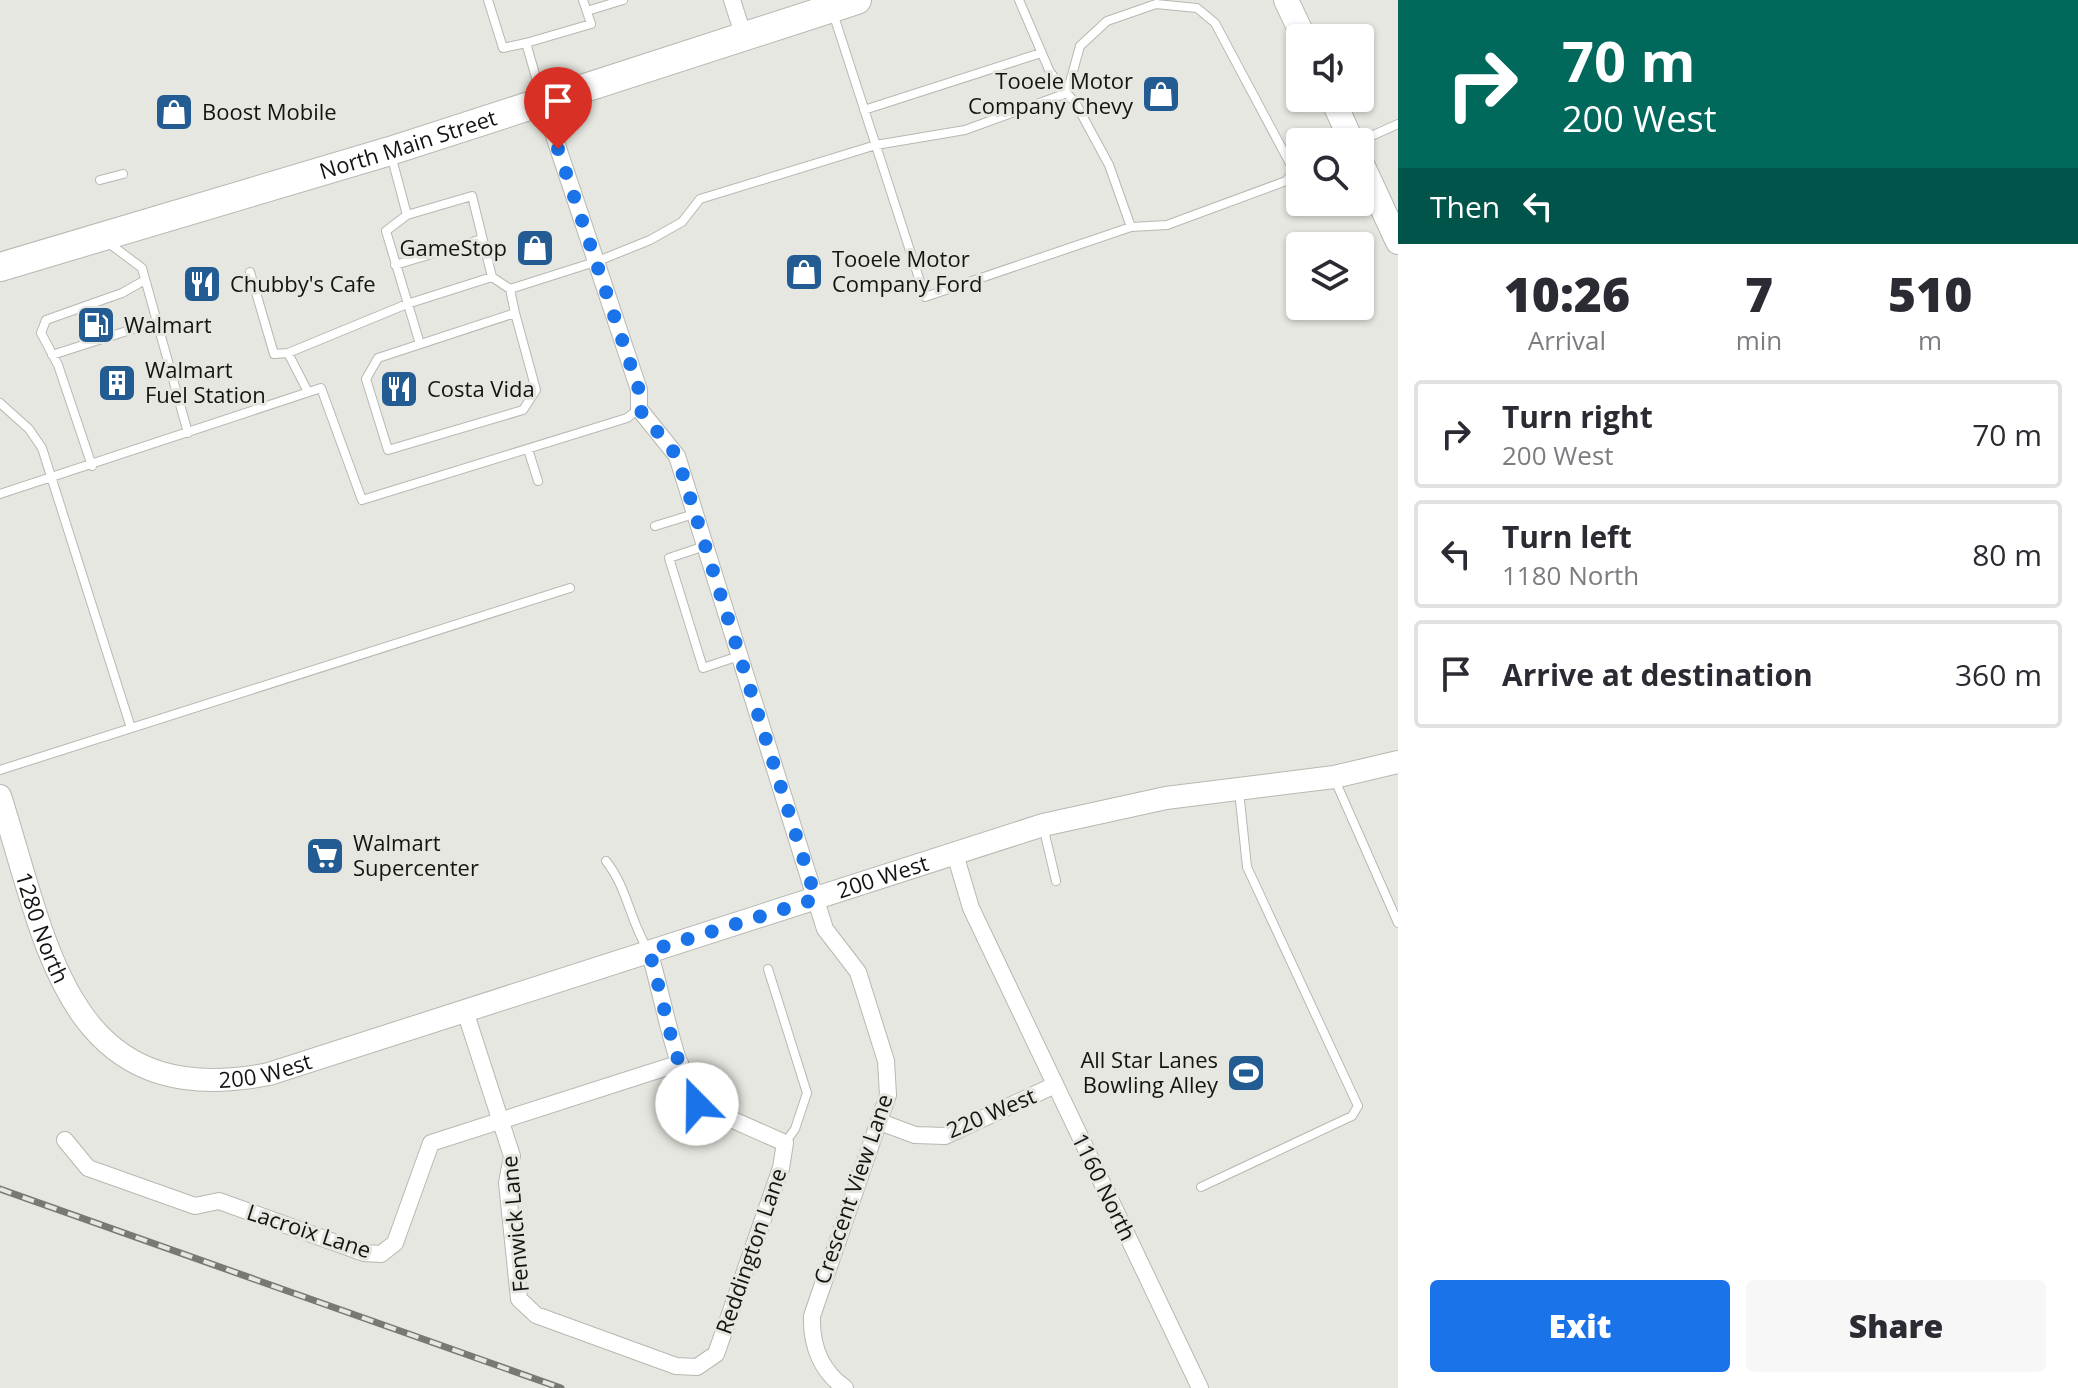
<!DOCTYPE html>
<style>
:root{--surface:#fff;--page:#f7f7f7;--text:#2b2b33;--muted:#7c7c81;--line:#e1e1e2;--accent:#1a73e8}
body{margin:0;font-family:"Open Sans",sans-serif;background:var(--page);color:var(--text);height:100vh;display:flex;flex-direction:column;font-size:30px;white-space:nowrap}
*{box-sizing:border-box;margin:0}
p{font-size:26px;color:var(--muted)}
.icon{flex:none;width:44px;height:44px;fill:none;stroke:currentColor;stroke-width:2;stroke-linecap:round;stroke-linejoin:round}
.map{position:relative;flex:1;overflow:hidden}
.side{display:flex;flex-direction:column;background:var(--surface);width:680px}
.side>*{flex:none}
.hud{background:#00695c;color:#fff;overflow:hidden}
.buttons{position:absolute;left:1286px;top:24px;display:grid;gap:16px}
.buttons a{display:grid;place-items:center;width:88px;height:88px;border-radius:8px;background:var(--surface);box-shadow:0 2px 6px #0004;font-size:40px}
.pin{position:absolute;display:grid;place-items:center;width:68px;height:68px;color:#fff;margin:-82px -34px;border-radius:50% 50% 50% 0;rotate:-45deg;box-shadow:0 0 8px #0007}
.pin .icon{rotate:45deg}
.me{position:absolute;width:88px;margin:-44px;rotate:338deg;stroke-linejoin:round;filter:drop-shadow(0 0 6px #0008)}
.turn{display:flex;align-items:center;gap:28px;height:168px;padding:0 32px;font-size:36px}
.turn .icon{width:104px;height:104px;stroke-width:2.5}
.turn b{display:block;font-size:56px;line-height:68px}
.then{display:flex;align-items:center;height:76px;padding:0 32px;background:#0003;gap:16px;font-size:30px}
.eta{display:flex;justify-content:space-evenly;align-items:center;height:136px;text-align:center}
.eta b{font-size:48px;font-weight:800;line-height:56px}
.button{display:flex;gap:16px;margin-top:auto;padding:16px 32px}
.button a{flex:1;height:92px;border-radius:8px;background:var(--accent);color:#fff;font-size:32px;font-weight:800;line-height:92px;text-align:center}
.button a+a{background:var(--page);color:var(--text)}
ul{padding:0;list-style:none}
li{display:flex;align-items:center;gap:24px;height:108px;margin:0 16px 12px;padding:0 16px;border:4px solid var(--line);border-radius:8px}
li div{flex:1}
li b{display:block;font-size:30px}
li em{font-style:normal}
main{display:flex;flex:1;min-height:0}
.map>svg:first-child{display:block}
</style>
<main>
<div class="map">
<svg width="1398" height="1388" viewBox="0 0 1398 1388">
<rect width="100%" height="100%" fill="#e7e7e1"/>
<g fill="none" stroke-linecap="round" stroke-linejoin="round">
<defs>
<path id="service" d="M 488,0 L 503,48 L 526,43
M 587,11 L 623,0
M 833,13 L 925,297 L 1131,227 L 1109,165 L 1076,104 L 1050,72 L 1019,0
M 542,98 L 526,43 L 591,24 L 583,0
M 864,110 L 1041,53
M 1358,142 L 1398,124
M 391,155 L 407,215 L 386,231 L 420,344
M 100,180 L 123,174
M 407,215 L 472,196 L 492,277
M 106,241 L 142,268 L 188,433
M 395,265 L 482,239
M 250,272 L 274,354 L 288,353 L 308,392
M 510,289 L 598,261 L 650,240 L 682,222 L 700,199 L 876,145 L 965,130 L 1067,93 L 1080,46 L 1107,21 L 1156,4 L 1197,8 L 1215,23 L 1294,171 L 1286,181 L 1167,225 L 1131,227
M 288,353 L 407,304 L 492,277 L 510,289 L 515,313 L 378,358 L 366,379 L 388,450 L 523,410 L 536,390 L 515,313
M 52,355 L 155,322
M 0,403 L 29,429 L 42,448 L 131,728
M 528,449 L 538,481
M 92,466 L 58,365 L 41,333 L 46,320 L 122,293 L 145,280
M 0,494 L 321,388 L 362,500 L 627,418 L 639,409
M 655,526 L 694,514
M 705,546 L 669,558 L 703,668 L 739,656
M 0,770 L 570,588
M 1334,778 L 1398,923
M 1043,826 L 1056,881
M 606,861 C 627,887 630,921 648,950
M 768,969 L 807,1093 L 795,1129 L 785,1143
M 1201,1187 L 1352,1116 L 1358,1106 L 1247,867 L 1239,791"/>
<path id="minor" d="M 732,0 L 744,37
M 543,103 L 639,390 L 639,409 L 677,456 L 825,929 L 858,972 L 886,1061 L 888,1095 L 812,1316 C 811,1345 821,1371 845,1388
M 955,854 L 971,908 L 1200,1388
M 465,1011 L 512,1156 L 507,1183 L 519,1299 L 536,1315 L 676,1366 L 697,1367 L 716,1354 L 781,1168 L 785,1143 L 697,1104 C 672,1060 664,1000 649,951
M 880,1122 L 915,1135 L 945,1136 L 1055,1085
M 65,1140 L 88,1168 L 195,1206 L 219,1201 L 364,1253 L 381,1254 L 395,1243 L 431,1143 L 680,1063"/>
<g id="tertiary">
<path id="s1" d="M 0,796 C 48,945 66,1114 269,1074 L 1043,825 L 1166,798 L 1334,777 L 1398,762"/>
</g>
<path id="secondary" d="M 1286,0 L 1304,38
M 1332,98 L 1352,142
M 1360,160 L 1398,242"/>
<g id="trunk">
<path id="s2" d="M 0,267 L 390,151 L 857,0"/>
</g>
</defs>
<use href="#service" stroke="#b7b8b1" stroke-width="10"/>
<use href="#minor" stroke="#b7b8b1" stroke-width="18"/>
<use href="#tertiary" stroke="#b7b8b1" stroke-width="24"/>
<use href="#secondary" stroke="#b7b8b1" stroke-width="26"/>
<use href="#trunk" stroke="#b7b8b1" stroke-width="30"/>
<use href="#service" stroke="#fff" stroke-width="8"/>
<use href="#minor" stroke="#fff" stroke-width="16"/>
<use href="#tertiary" stroke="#fff" stroke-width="22"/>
<use href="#secondary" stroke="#fff" stroke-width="24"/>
<use href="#trunk" stroke="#fff" stroke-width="28"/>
<defs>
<path id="rail" d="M 0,1189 L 561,1388"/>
</defs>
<use href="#rail" stroke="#787874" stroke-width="7"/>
<use href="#rail" stroke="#e7e7e1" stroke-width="4" stroke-dasharray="12" stroke-linecap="butt"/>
</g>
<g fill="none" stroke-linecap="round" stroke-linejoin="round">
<path stroke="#1a73e8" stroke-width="14" stroke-dasharray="0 25.2" d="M 558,149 L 639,390 L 639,409 L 677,456 L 816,899 L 649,951 C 664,1000 672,1060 697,1104"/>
</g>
<defs>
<symbol id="shop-square" viewBox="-11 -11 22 22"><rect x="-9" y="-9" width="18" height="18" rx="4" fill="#225c93" stroke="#e7e7e1"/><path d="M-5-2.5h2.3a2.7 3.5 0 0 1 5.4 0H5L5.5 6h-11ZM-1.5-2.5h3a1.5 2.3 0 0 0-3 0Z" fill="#fff"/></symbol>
<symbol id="restaurant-square" viewBox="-11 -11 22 22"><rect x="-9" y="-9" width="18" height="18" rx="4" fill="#225c93" stroke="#e7e7e1"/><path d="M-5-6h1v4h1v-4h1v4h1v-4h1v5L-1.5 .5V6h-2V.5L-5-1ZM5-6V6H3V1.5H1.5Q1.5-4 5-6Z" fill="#fff"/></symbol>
<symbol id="fuel-square" viewBox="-11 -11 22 22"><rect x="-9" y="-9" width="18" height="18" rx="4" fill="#225c93" stroke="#e7e7e1"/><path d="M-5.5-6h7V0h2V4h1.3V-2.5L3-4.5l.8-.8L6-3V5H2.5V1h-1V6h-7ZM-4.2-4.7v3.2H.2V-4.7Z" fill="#fff"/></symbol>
<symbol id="building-square" viewBox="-11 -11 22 22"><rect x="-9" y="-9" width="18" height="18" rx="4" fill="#225c93" stroke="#e7e7e1"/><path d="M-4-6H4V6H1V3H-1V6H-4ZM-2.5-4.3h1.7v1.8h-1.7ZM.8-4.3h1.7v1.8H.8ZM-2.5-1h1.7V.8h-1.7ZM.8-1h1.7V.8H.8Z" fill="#fff"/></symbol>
<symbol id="supermarket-square" viewBox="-11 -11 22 22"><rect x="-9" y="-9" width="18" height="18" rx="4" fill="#225c93" stroke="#e7e7e1"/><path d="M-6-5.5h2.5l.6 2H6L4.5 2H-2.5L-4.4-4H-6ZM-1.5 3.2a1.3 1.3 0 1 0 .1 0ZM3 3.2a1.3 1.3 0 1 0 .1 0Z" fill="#fff"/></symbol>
<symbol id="stadium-square" viewBox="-11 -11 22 22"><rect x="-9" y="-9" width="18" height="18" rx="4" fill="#225c93" stroke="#e7e7e1"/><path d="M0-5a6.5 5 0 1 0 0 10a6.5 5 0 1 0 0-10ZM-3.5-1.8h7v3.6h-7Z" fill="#fff"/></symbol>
</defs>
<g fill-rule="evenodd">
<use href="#shop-square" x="1139" y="72" width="44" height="44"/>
<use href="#shop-square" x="152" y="90" width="44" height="44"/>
<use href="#shop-square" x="513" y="226" width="44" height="44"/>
<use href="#shop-square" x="782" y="250" width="44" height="44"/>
<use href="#restaurant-square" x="180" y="262" width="44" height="44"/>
<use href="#fuel-square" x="74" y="303" width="44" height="44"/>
<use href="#building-square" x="95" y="361" width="44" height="44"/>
<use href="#restaurant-square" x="377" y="367" width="44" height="44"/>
<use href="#supermarket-square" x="303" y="834" width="44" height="44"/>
<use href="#stadium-square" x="1224" y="1051" width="44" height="44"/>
</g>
<g text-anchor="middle" stroke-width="6" stroke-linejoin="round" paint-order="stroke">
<g font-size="22" fill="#141512" stroke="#e7e7e1" text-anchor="start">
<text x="1133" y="89" text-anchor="end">Tooele Motor<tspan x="1133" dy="25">Company Chevy</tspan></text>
<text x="202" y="120">Boost Mobile</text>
<text x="507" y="256" text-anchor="end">GameStop</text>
<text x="832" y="267">Tooele Motor<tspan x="832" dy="25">Company Ford</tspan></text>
<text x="230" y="292">Chubby's Cafe</text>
<text x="124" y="333">Walmart</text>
<text x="145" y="378">Walmart<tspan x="145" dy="25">Fuel Station</tspan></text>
<text x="427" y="397">Costa Vida</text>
<text x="353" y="851">Walmart<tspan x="353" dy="25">Supercenter</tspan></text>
<text x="1218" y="1068" text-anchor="end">All Star Lanes<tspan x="1218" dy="25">Bowling Alley</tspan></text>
</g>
<g font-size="22" fill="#141512" stroke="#e7e7e1">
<text dy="8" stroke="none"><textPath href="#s2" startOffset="426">North Main Street</textPath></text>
<text dy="8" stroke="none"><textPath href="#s1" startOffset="1088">200 West</textPath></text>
<text dy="8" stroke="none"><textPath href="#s1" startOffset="138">1280 North</textPath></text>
<text dy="8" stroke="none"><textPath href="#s1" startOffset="440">200 West</textPath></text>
<text transform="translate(991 1113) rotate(-23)" y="8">220 West</text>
<text transform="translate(1104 1187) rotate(64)" y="8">1160 North</text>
<text transform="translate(853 1189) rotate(-71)" y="8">Crescent View Lane</text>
<text transform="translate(515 1224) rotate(-95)" y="8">Fenwick Lane</text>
<text transform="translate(309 1231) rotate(18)" y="8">Lacroix Lane</text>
<text transform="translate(751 1251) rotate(-71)" y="8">Reddington Lane</text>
</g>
</g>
</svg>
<div class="buttons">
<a><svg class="icon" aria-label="sound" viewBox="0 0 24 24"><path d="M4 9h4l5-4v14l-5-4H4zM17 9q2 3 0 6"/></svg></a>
<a><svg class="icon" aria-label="search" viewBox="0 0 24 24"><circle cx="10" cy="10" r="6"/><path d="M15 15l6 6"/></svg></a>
<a><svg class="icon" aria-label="layers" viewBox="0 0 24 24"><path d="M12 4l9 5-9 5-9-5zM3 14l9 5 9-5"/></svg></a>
</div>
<div class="pin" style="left:558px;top:149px;background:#d93025"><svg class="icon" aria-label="arrive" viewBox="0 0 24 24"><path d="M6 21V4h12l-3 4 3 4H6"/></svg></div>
<svg class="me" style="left:697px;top:1104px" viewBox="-20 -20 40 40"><circle r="19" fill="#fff"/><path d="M0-13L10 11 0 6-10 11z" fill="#1a73e8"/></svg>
</div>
<section class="side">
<div class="hud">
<div class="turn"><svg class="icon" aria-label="right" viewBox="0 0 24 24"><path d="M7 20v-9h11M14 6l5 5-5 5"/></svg><div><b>70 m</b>200 West</div></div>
<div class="then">Then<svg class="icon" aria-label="left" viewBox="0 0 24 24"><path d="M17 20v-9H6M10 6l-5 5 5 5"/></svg></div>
</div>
<div class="eta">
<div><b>10:26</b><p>Arrival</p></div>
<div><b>7</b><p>min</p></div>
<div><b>510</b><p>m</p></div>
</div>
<ul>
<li><svg class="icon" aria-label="right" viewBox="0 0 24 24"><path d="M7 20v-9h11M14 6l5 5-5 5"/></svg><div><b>Turn right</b><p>200 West</p></div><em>70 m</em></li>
<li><svg class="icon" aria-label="left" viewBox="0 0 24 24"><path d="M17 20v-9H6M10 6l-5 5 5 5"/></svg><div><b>Turn left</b><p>1180 North</p></div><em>80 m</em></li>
<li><svg class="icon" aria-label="arrive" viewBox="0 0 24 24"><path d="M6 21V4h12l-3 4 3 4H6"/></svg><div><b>Arrive at destination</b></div><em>360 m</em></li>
</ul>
<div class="button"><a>Exit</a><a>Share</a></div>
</section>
</main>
